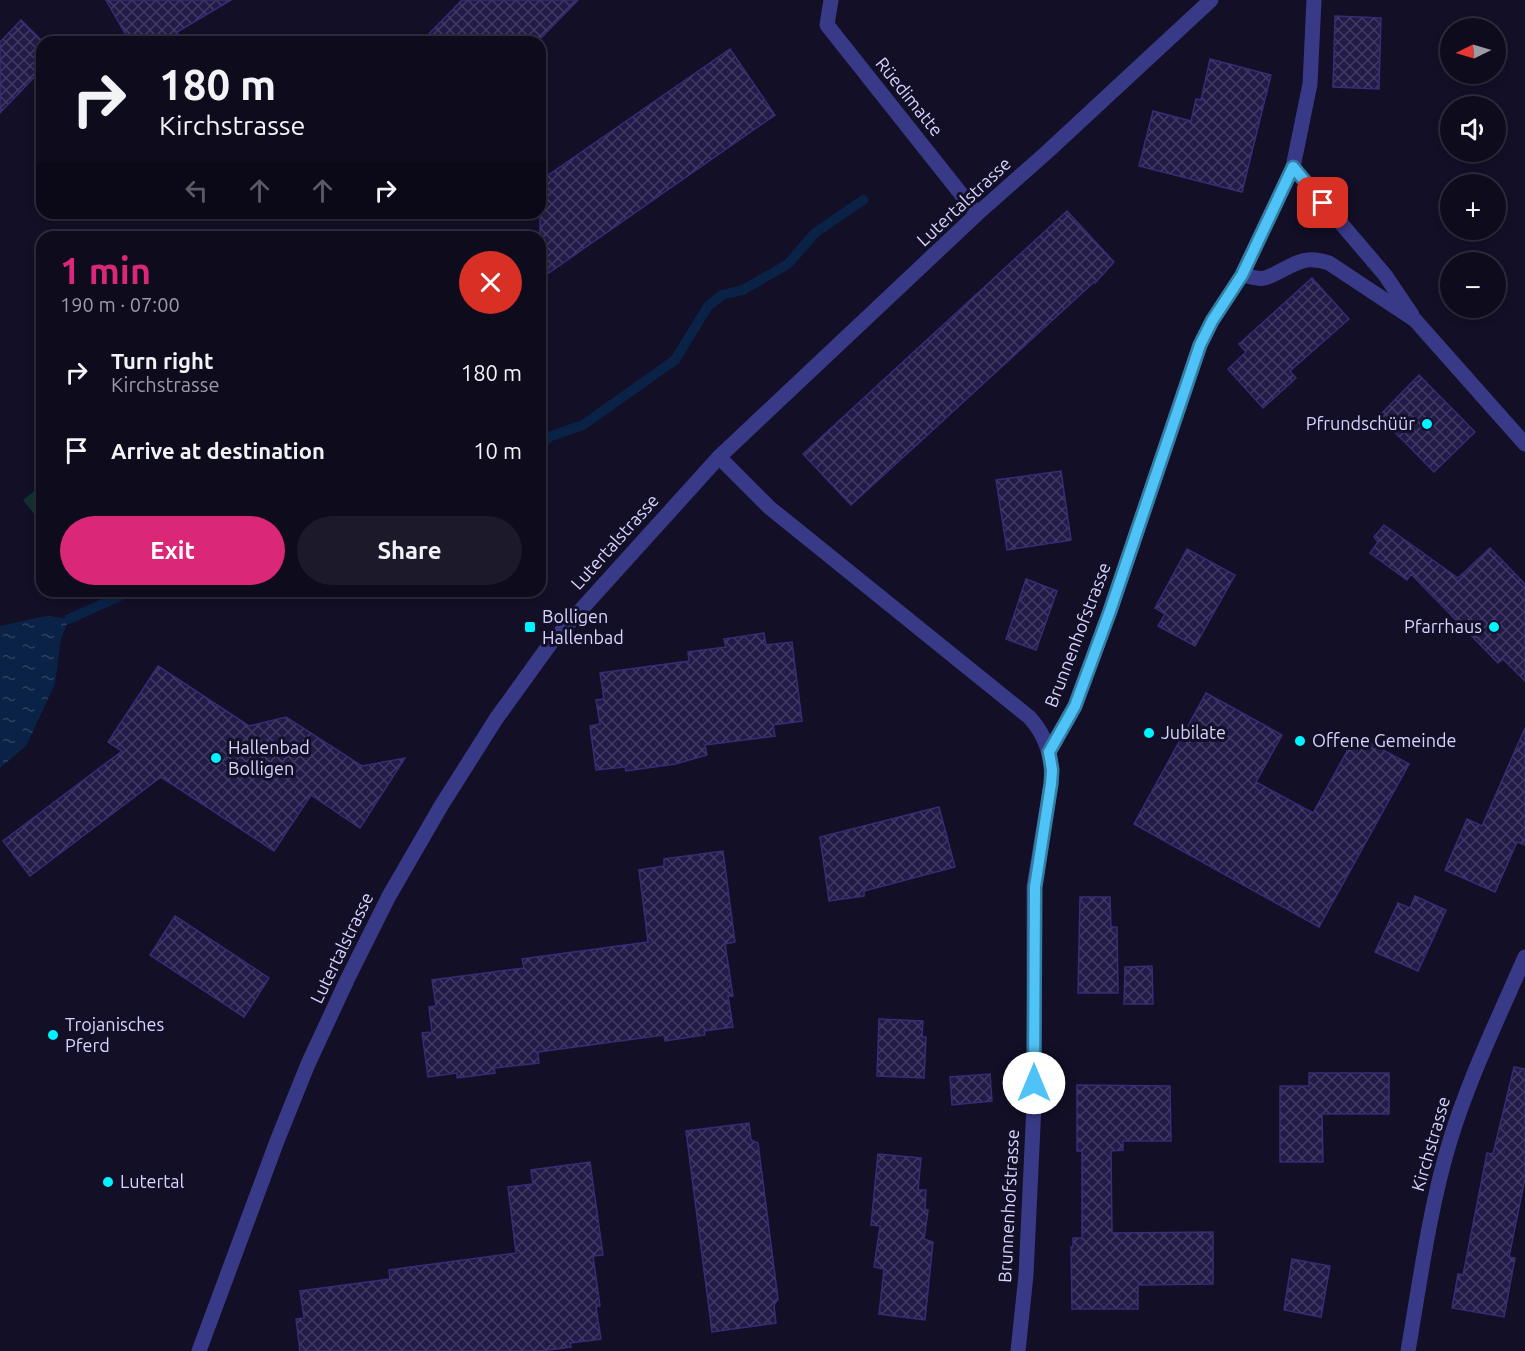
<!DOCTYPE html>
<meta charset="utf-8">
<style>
:root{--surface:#0e0b1d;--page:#1c192a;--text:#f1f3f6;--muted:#9b9ba4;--line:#2e2b3b;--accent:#db2777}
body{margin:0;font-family:Ubuntu,sans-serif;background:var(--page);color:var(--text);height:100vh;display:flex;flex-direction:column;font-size:22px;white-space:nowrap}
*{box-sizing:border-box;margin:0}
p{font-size:20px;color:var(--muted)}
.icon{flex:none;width:33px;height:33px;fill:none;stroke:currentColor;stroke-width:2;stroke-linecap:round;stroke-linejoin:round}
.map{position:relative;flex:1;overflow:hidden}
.sheet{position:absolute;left:36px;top:231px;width:510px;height:366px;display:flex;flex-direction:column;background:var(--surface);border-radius:18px;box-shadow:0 3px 9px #0003,0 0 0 2px var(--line)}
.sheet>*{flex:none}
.banner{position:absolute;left:36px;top:36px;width:510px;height:183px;border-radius:18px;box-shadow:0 3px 9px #0003,0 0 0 2px var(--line);background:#0e0b1d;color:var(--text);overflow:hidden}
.needle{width:39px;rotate:265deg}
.fabs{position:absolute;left:1440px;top:18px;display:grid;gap:12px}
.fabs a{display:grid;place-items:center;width:66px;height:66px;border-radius:50%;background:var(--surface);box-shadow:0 3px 9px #0003,0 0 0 2px var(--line);font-size:30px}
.pin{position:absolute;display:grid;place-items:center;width:51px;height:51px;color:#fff;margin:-26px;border-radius:12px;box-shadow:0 3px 9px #0006}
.me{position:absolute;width:66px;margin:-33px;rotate:0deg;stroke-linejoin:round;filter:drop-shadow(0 0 4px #0008)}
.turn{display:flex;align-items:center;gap:21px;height:126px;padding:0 24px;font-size:27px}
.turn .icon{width:78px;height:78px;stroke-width:2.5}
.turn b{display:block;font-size:42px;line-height:51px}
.lanes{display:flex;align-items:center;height:57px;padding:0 24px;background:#0003;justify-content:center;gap:30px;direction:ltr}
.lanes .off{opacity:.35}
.round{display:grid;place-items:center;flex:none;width:63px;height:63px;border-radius:32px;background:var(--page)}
.summary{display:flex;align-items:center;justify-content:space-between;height:102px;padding:0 24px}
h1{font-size:36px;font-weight:700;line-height:45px;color:var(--accent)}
.button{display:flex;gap:12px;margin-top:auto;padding:12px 24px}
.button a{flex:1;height:69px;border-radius:36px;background:var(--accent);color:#fff;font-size:24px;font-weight:700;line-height:69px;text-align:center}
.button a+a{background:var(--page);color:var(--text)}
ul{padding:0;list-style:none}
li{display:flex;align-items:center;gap:18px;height:78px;padding:0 24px}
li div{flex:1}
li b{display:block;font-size:22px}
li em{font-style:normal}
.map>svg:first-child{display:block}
</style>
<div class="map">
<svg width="1525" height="1351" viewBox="0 0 1525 1351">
<defs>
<pattern id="water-ripples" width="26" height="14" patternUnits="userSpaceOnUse" patternTransform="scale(1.5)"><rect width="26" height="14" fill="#092246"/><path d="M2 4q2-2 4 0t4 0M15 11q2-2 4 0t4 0" fill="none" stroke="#2c4162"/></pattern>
<pattern id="building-cross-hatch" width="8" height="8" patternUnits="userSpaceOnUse" patternTransform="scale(1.5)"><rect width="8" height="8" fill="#221b48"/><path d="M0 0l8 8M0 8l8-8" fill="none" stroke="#413b63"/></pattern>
</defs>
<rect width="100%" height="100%" fill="#120f27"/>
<path fill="#12312e" d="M 42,485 L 42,524 L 23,500 Z"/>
<path fill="url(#water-ripples)" d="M 46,616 L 69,619 L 61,639 L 55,684 L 26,746 L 0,768 L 0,626 Z"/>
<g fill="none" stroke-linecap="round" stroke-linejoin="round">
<path stroke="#092246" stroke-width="10" d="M 540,445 L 551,436 L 583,425 L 675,360 L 708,306 L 722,295 L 743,290 L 788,264 L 815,233 L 863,200
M 69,619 L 131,591"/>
</g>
<path fill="url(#building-cross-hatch)" stroke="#372c75" stroke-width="1.5" d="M 106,0 L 231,0 L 177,32 L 183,42 L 130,42 Z
M 462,0 L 578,0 L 537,42 L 421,42 Z
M 1335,16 L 1381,18 L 1379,89 L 1333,87 Z
M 21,20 L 42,41 L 42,69 L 0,113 L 0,42 Z
M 730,49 L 775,115 L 540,279 L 540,181 Z
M 1210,59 L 1271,75 L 1242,192 L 1139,166 L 1153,111 L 1191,121 L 1196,99 L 1201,100 Z
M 1067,211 L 1114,262 L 1095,283 L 1094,282 L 851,505 L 803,454 Z
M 1312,278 L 1349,319 L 1290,371 L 1296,378 L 1263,408 L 1228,369 L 1246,352 L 1239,344 Z
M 1419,375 L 1475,432 L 1434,472 L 1379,416 Z
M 1061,471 L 1071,540 L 1007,550 L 996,480 Z
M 1384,525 L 1458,578 L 1490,548 L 1525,584 L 1525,681 L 1503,659 L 1498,663 L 1411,574 L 1407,580 L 1370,553 L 1378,542 L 1374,537 Z
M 1187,549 L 1235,575 L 1195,646 L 1158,626 L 1165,614 L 1155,608 Z
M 1026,579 L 1057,591 L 1036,650 L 1006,639 Z
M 764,633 L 766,645 L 792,642 L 802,721 L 773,725 L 775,736 L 705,745 L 707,755 L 675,764 L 626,771 L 625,767 L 596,770 L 590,726 L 600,724 L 596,700 L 604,699 L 600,673 L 689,661 L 688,652 L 726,647 L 724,639 Z
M 158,666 L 249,726 L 286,717 L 362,766 L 405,758 L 360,828 L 311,795 L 274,851 L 161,777 L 30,876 L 3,841 L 122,751 L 108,742 Z
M 1206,693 L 1282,735 L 1256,782 L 1313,813 L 1356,735 L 1409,764 L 1319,927 L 1134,824 Z
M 1525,728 L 1525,845 L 1517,842 L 1495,892 L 1445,870 L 1467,819 L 1482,826 Z
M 939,807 L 955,867 L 864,891 L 864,896 L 829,901 L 820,837 Z
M 723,851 L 735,942 L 725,944 L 733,996 L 728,996 L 733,1027 L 704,1031 L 705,1035 L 665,1041 L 664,1035 L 538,1052 L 539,1063 L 494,1068 L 495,1073 L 457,1078 L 457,1073 L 428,1077 L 422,1033 L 432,1032 L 429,1007 L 436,1006 L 432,980 L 524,968 L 522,959 L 648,942 L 639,870 L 664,866 L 664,859 Z
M 1415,896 L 1446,910 L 1418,971 L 1375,952 L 1398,903 L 1410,908 Z
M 1080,897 L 1110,897 L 1111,927 L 1117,927 L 1118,993 L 1078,993 Z
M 175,916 L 269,978 L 244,1017 L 150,955 Z
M 1152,966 L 1153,1004 L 1124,1004 L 1125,967 Z
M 879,1019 L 923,1021 L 922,1037 L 926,1037 L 924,1078 L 877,1076 Z
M 1514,1067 L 1525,1069 L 1525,1178 L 1509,1257 L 1515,1258 L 1504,1317 L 1452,1308 L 1458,1274 L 1463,1275 L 1487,1153 L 1493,1154 Z
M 1309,1073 L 1389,1073 L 1389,1114 L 1322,1114 L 1323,1162 L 1280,1162 L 1280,1086 L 1309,1086 Z
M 990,1074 L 992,1101 L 952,1105 L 950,1077 Z
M 1077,1085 L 1170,1086 L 1171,1141 L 1123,1141 L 1123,1150 L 1111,1151 L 1112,1233 L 1213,1232 L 1213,1284 L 1138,1285 L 1138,1309 L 1072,1309 L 1071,1247 L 1073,1247 L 1073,1238 L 1082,1238 L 1082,1151 L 1077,1151 Z
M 749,1123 L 751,1140 L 758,1143 L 778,1299 L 774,1305 L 776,1323 L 712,1332 L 686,1131 Z
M 878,1154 L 921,1158 L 918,1190 L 926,1190 L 925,1209 L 928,1210 L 924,1239 L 933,1242 L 925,1320 L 879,1314 L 884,1269 L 874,1267 L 880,1226 L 871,1225 Z
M 590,1162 L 603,1255 L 593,1256 L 600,1306 L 596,1307 L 601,1339 L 570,1343 L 571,1347 L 540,1351 L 300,1351 L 296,1319 L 304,1318 L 300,1291 L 390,1279 L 389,1270 L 516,1253 L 508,1187 L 533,1184 L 531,1170 Z
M 1292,1259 L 1330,1266 L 1321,1317 L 1284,1310 Z"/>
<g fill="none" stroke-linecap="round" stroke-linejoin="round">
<path stroke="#393a87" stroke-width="15" d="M 831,0 L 827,25 L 977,214
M 1293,167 L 1385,275 L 1412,315
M 1242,275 C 1249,276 1259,280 1265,278 C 1291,269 1299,253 1329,263 L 1415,320 L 1525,444
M 719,457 L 770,508 L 1029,717 C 1047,736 1053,758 1051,784 L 1034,887 L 1034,1105 L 1026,1275 L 1018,1351
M 1049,752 L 1075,706 L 1110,611 L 1200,345 L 1212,321 L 1242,275 L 1293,167 L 1310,84 L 1314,0
M 1408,1351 C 1420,1282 1429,1211 1449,1144 C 1468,1080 1498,1019 1525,957"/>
<path stroke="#393a87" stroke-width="15" d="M 199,1351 L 277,1141 L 308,1064 L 347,980 L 389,896 L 441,806 L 496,719 L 550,644 L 719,457 L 977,214 L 1046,153 L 1211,0"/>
</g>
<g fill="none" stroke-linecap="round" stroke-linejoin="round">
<defs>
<path id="route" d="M 1034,1083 L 1035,887 L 1051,784 L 1052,770 L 1049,752 L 1075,706 L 1110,611 L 1200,345 L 1212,321 L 1242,275 L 1293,167 L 1323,203"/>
</defs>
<use href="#route" stroke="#337fa1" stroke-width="15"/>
<use href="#route" stroke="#4fc3f7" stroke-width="10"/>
</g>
<g fill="#01f3ff" stroke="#120f27" stroke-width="2">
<circle cx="1427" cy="424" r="6"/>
<rect x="524" y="621" width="12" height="12" rx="3"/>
<circle cx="1494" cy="627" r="6"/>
<circle cx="1149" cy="733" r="6"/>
<circle cx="1300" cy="741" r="6"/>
<circle cx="216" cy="758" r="6"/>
<circle cx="53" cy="1035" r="6"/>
<circle cx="108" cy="1182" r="6"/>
</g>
<g text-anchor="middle" stroke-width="6" stroke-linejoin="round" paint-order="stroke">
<g font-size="18" fill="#d7d5ff" stroke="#120f27">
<text transform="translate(909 97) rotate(51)" y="6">Rüedimatte</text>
<text transform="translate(964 202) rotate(-43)" y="6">Lutertalstrasse</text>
<text transform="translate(615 542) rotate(-48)" y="6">Lutertalstrasse</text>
<text transform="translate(1078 635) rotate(-69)" y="6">Brunnenhofstrasse</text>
<text transform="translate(342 948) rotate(-64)" y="6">Lutertalstrasse</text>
<text transform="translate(1431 1144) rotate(-74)" y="6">Kirchstrasse</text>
<text transform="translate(1009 1206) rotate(-87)" y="6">Brunnenhofstrasse</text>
</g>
<g font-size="18" fill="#d7d5ff" stroke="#120f27" text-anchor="start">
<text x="1415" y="430" text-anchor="end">Pfrundschüür</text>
<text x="542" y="623">Bolligen<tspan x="542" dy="21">Hallenbad</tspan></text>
<text x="1482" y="633" text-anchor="end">Pfarrhaus</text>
<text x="1161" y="739">Jubilate</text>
<text x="1312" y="747">Offene Gemeinde</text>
<text x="228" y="754">Hallenbad<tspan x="228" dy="21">Bolligen</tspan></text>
<text x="65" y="1031">Trojanisches<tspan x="65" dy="21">Pferd</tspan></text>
<text x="120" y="1188">Lutertal</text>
</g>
</g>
</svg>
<div class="fabs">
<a><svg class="needle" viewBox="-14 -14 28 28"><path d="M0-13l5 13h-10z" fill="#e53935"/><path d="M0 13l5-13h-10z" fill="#9b9ba4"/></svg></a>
<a><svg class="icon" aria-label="sound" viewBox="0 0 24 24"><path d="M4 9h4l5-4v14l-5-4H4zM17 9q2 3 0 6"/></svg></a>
<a>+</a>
<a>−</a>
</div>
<div class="pin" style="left:1323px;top:203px;background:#d93025"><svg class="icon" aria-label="arrive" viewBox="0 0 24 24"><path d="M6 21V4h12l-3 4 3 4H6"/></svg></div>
<svg class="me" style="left:1034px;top:1083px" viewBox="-20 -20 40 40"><circle r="19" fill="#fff"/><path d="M0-13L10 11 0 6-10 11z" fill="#4fc3f7"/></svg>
<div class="banner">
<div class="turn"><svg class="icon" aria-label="right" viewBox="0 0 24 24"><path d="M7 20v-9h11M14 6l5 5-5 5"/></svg><div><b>180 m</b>Kirchstrasse</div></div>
<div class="lanes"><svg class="icon off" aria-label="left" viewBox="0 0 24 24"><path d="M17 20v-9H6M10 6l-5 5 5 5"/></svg><svg class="icon off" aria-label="ahead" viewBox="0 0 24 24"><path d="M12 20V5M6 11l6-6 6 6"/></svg><svg class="icon off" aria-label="ahead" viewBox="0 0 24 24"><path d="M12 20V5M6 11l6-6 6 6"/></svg><svg class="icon" aria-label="right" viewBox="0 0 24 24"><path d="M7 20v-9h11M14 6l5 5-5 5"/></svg></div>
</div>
<section class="sheet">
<div class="summary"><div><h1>1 min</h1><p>190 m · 07:00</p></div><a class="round" style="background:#d93025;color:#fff"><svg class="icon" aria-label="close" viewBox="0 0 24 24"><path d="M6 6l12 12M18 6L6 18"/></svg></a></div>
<ul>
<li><svg class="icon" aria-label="right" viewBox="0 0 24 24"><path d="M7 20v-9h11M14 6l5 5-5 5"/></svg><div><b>Turn right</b><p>Kirchstrasse</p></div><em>180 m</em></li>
<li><svg class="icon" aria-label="arrive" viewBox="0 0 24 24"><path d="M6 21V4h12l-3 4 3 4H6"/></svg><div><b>Arrive at destination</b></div><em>10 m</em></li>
</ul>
<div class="button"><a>Exit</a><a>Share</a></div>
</section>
</div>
